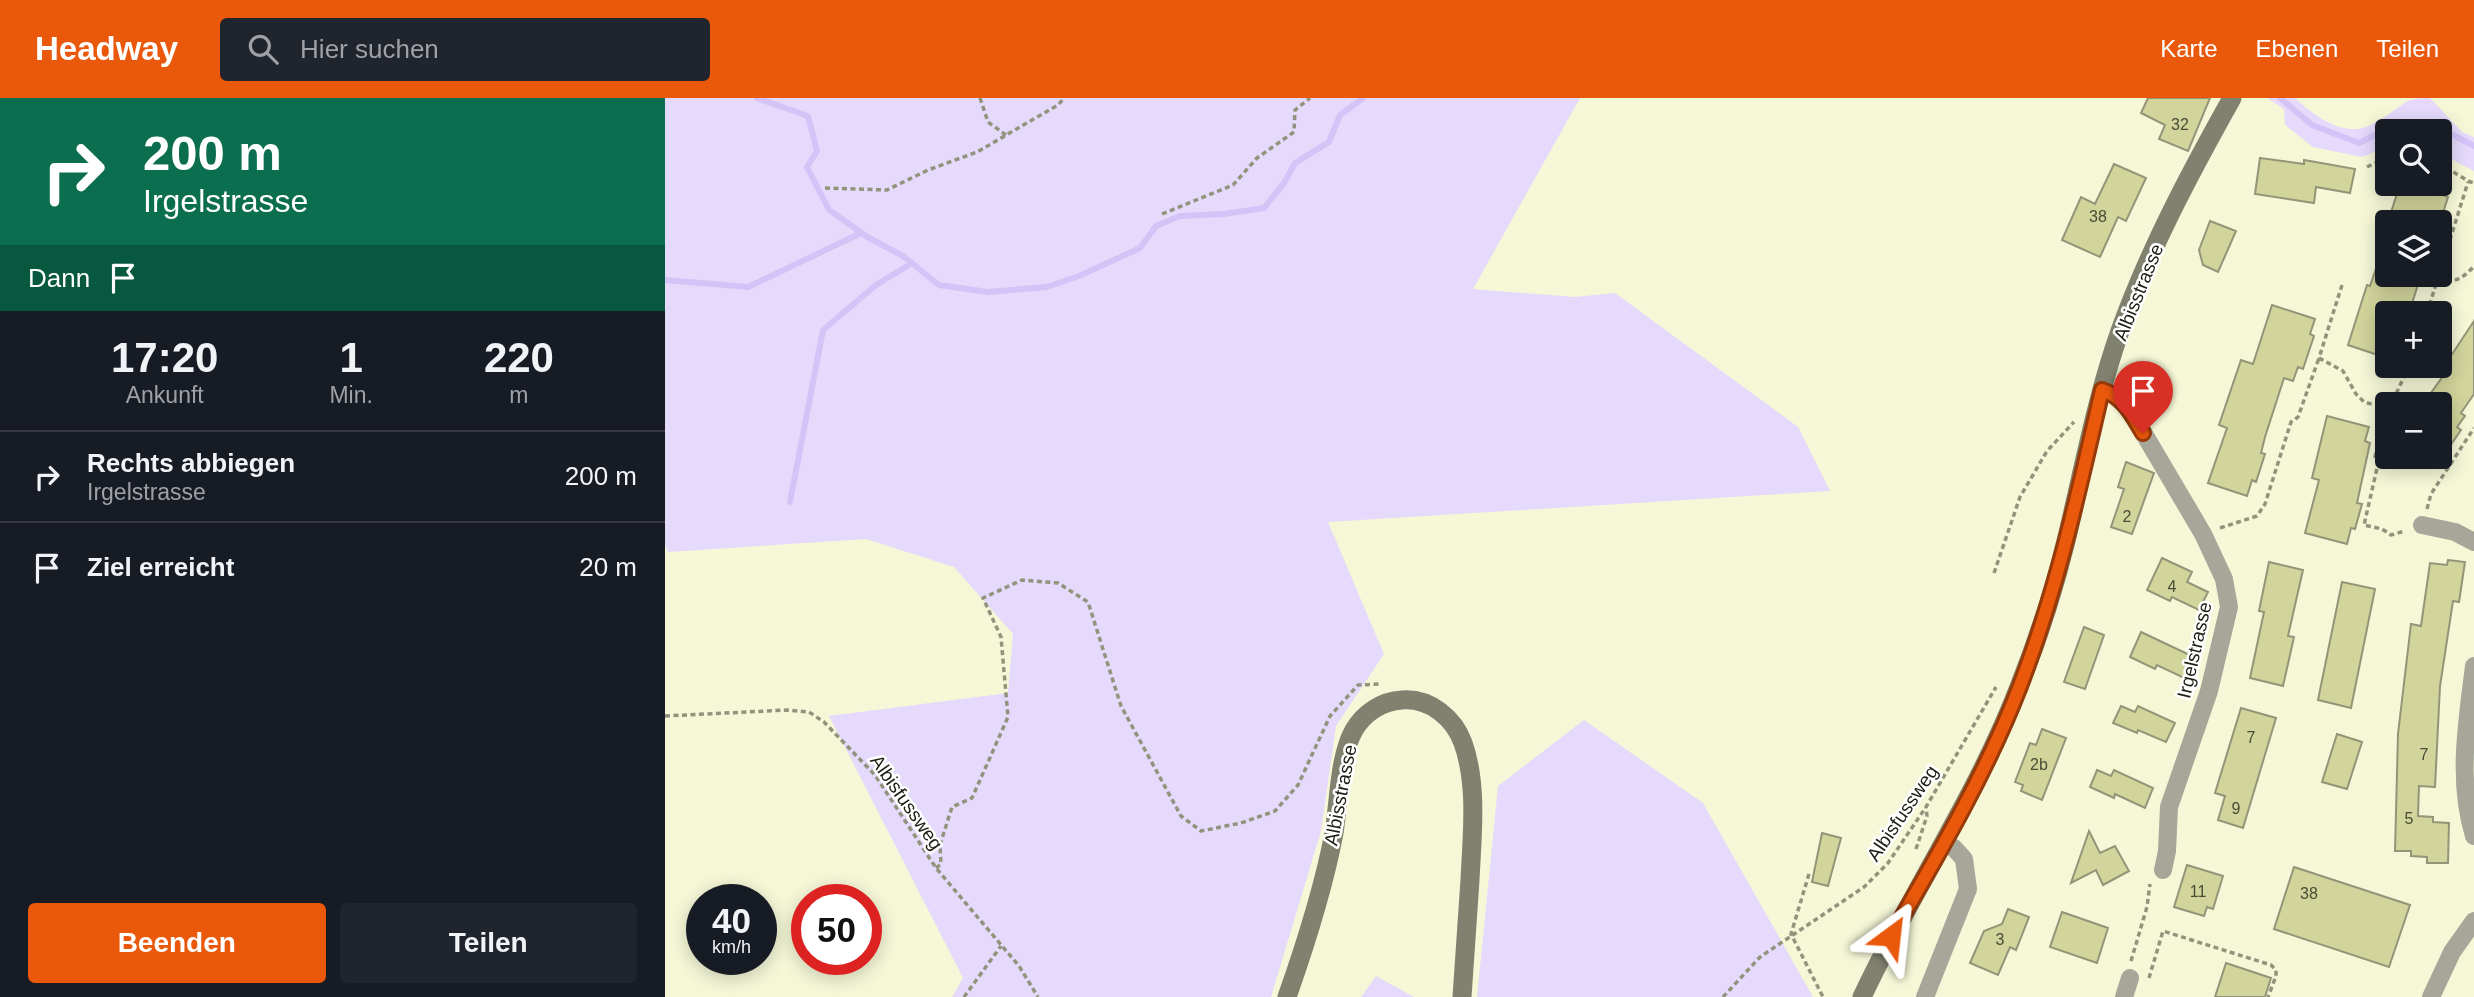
<!DOCTYPE html>
<html lang="de">
<meta charset="utf-8">
<style>
:root{--surface:#171b24;--page:#20242c;--text:#f1f3f6;--muted:#9ea1a6;--line:#363941;--accent:#ea580c}
body{margin:0;font-family:Arial,sans-serif;background:var(--page);color:var(--text);height:100vh;display:flex;flex-direction:column;font-size:26px;white-space:nowrap}
*{box-sizing:border-box;margin:0}
p{font-size:23px;color:var(--muted)}
.icon{flex:none;width:38px;height:38px;fill:none;stroke:currentColor;stroke-width:2;stroke-linecap:round;stroke-linejoin:round}
.map{position:relative;flex:1;overflow:hidden}
.details{display:flex;flex-direction:column;background:var(--surface);width:665px}
.details>*{flex:none}
.top-card{background:#0b6e4f;color:#fff;overflow:hidden}
.fabs{position:absolute;left:1710px;top:21px;display:grid;gap:14px}
.fabs a{display:grid;place-items:center;width:77px;height:77px;border-radius:7px;background:var(--surface);box-shadow:0 4px 18px #0003;font-size:35px}
.speed{position:absolute;left:21px;top:786px;display:flex;gap:14px;font-size:35px;font-weight:700;text-align:center}
.speed>*{display:grid;place-content:center;width:91px;height:91px;border-radius:50%;background:var(--surface);box-shadow:0 4px 18px #0003;line-height:1}
.speed small{font-size:18px;font-weight:400}
.speed .limit{border:10px solid #d22;background:#fff;color:#111}
.pin{position:absolute;display:grid;place-items:center;width:60px;height:60px;color:#fff;margin:-72px -30px;border-radius:50% 50% 50% 0;rotate:-45deg;box-shadow:0 0 7px #0007}
.pin .icon{rotate:45deg}
.me{position:absolute;width:77px;margin:-38px;rotate:30deg;stroke-linejoin:round;filter:drop-shadow(0 0 5px #0008)}
.turn{display:flex;align-items:center;gap:24px;height:147px;padding:0 28px;font-size:32px}
.turn .icon{width:91px;height:91px;stroke-width:2.5}
.turn b{display:block;font-size:49px;line-height:60px}
.then{display:flex;align-items:center;height:66px;padding:0 28px;background:#0003;gap:14px;font-size:26px}
.eta{display:flex;justify-content:space-evenly;align-items:center;height:119px;text-align:center}
.eta b{font-size:42px;font-weight:600;line-height:49px}
.button{display:flex;gap:14px;margin-top:auto;padding:14px 28px}
.button a{flex:1;height:80px;border-radius:7px;background:var(--accent);color:#fff;font-size:28px;font-weight:600;line-height:80px;text-align:center}
.button a+a{background:var(--page);color:var(--text)}
ul{padding:0;list-style:none}
li{display:flex;align-items:center;gap:21px;height:91px;padding:0 28px;border-top:2px solid var(--line)}
li div{flex:1}
li b{display:block;font-size:26px}
li em{font-style:normal}
header{display:flex;align-items:center;gap:42px;box-sizing:border-box;height:98px;padding:0 35px;background:var(--accent);color:#fff}
header strong{font-size:33px}
nav{display:flex;gap:38px;margin-inline-start:auto;font-size:24px}
.search{width:490px;height:63px;background:var(--page);display:flex;align-items:center;gap:18px;box-sizing:border-box;padding:0 24px;border-radius:7px;color:var(--muted);font-size:26px}
main{display:flex;flex:1;min-height:0}
.map>svg:first-child{display:block}
</style>
<header>
<strong>Headway</strong>
<div class="search"><svg class="icon" aria-label="search" viewBox="0 0 24 24"><circle cx="10" cy="10" r="6"/><path d="M15 15l6 6"/></svg>Hier suchen</div>
<nav><a>Karte</a><a>Ebenen</a><a>Teilen</a></nav>
</header>
<main>
<section class="details">
<div class="top-card">
<div class="turn"><svg class="icon" aria-label="right" viewBox="0 0 24 24"><path d="M7 20v-9h11M14 6l5 5-5 5"/></svg><div><b>200 m</b>Irgelstrasse</div></div>
<div class="then">Dann<svg class="icon" aria-label="arrive" viewBox="0 0 24 24"><path d="M6 21V4h12l-3 4 3 4H6"/></svg></div>
</div>
<div class="eta">
<div><b>17:20</b><p>Ankunft</p></div>
<div><b>1</b><p>Min.</p></div>
<div><b>220</b><p>m</p></div>
</div>
<ul>
<li><svg class="icon" aria-label="right" viewBox="0 0 24 24"><path d="M7 20v-9h11M14 6l5 5-5 5"/></svg><div><b>Rechts abbiegen</b><p>Irgelstrasse</p></div><em>200 m</em></li>
<li><svg class="icon" aria-label="arrive" viewBox="0 0 24 24"><path d="M6 21V4h12l-3 4 3 4H6"/></svg><div><b>Ziel erreicht</b></div><em>20 m</em></li>
</ul>
<div class="button"><a>Beenden</a><a>Teilen</a></div>
</section>
<div class="map">
<svg width="1809" height="899" viewBox="0 0 1809 899">
<rect width="100%" height="100%" fill="#f5f7d7"/>
<path fill="#e5dafc" d="M 0,0 L 915,0 L 808,191 L 910,199 L 950,195 L 1133,329 L 1165,393 L 663,424 L 719,556 L 671,628 L 656,733 L 606,899 L 287,899 L 298,880 L 164,618 L 343,595 L 348,536 L 289,469 L 201,441 L 3,454 L 0,447 Z
M 1602,0 L 1630,0 C 1645,14 1669,33 1692,31 C 1701,31 1714,22 1721,18 C 1741,5 1740,0 1765,0 L 1797,34 L 1809,39 L 1809,73 L 1775,55 L 1774,33 L 1722,33 L 1722,49 L 1697,59 L 1648,49 L 1620,27 L 1619,11 Z
M 919,622 L 1038,705 L 1148,899 L 812,899 L 833,688 Z
M 711,878 L 749,899 L 696,899 Z"/>
<g fill="none" stroke-linecap="round" stroke-linejoin="round">
<path stroke="#d5c3f8" stroke-width="6" d="M 92,0 L 143,18 L 152,53 L 142,69 L 164,112 L 204,140 L 238,158 L 274,187 L 323,194 L 382,189 L 414,178 L 475,150 L 491,128 L 515,118 L 559,116 L 599,110 L 619,85 L 630,65 L 664,44 L 675,17 L 698,0
M 1615,0 L 1647,27 L 1694,45 L 1737,24 L 1764,24 L 1809,48
M 0,182 L 83,189 L 196,135
M 125,404 L 158,232 L 211,187 L 247,165"/>
</g>
<path fill="#d1d49b" stroke="#949578" stroke-width="2" d="M 1483,0 L 1545,0 L 1523,53 L 1494,41 L 1500,27 L 1476,15 Z
M 1595,60 L 1639,66 L 1639,62 L 1690,71 L 1685,95 L 1651,89 L 1649,105 L 1590,96 Z
M 1449,66 L 1481,80 L 1461,123 L 1453,119 L 1435,159 L 1397,142 L 1416,99 L 1430,106 Z
M 1735,86 L 1782,86 L 1778,97 L 1783,99 L 1775,124 L 1723,124 Z
M 1545,123 L 1571,133 L 1553,174 L 1538,167 L 1534,152 Z
M 1719,147 L 1722,147 L 1722,177 L 1756,177 L 1744,215 L 1722,215 L 1722,260 L 1683,247 L 1702,187 L 1705,188 Z
M 1607,207 L 1650,221 L 1645,236 L 1649,238 L 1638,271 L 1633,269 L 1628,283 L 1619,280 L 1600,339 L 1596,355 L 1600,356 L 1591,384 L 1587,382 L 1582,398 L 1543,385 L 1562,330 L 1554,327 L 1576,262 L 1588,266 Z
M 1809,223 L 1809,296 L 1796,315 L 1800,318 L 1792,329 L 1796,332 L 1774,364 L 1774,306 L 1758,306 L 1778,278 L 1774,276 Z
M 1662,318 L 1704,329 L 1700,343 L 1705,345 L 1692,405 L 1697,406 L 1690,431 L 1686,430 L 1682,446 L 1640,435 L 1654,382 L 1647,380 Z
M 1461,364 L 1489,375 L 1467,436 L 1446,429 L 1459,391 L 1453,389 Z
M 1497,460 L 1527,474 L 1522,484 L 1543,494 L 1534,512 L 1507,499 L 1505,503 L 1482,492 Z
M 1783,462 L 1800,464 L 1794,504 L 1788,503 L 1775,588 L 1770,689 L 1754,688 L 1753,718 L 1768,719 L 1768,724 L 1784,725 L 1783,765 L 1762,765 L 1762,759 L 1746,758 L 1746,753 L 1730,753 L 1733,636 L 1746,526 L 1756,528 L 1765,465 L 1782,467 Z
M 1604,464 L 1638,472 L 1623,538 L 1629,539 L 1618,588 L 1585,580 L 1599,514 L 1594,513 Z
M 1677,484 L 1710,491 L 1686,610 L 1653,602 Z
M 1419,529 L 1439,537 L 1420,591 L 1399,584 Z
M 1476,534 L 1529,559 L 1519,580 L 1492,567 L 1490,571 L 1465,559 Z
M 1456,608 L 1470,614 L 1473,608 L 1510,625 L 1501,644 L 1473,632 L 1472,635 L 1448,625 Z
M 1576,610 L 1611,620 L 1578,730 L 1553,722 L 1560,698 L 1550,695 Z
M 1377,631 L 1401,640 L 1377,702 L 1356,693 L 1358,687 L 1350,684 L 1365,645 L 1371,647 Z
M 1672,636 L 1697,644 L 1682,691 L 1657,684 Z
M 1432,672 L 1446,678 L 1449,672 L 1488,690 L 1480,710 L 1450,696 L 1449,700 L 1425,689 Z
M 1424,733 L 1435,755 L 1450,748 L 1464,773 L 1438,787 L 1431,772 L 1406,785 Z
M 1157,735 L 1176,740 L 1163,788 L 1147,784 Z
M 1522,767 L 1558,778 L 1548,811 L 1542,809 L 1539,818 L 1509,809 Z
M 1629,769 L 1745,807 L 1724,869 L 1609,831 Z
M 1343,811 L 1364,819 L 1351,852 L 1345,849 L 1333,877 L 1305,865 L 1319,833 L 1337,826 Z
M 1397,814 L 1443,830 L 1432,865 L 1385,849 Z
M 1561,865 L 1606,880 L 1600,899 L 1550,899 Z"/>
<g fill="none" stroke-linecap="round" stroke-linejoin="round">
<path stroke="#91937d" stroke-width="3.5" stroke-dasharray="5 3.5" stroke-linecap="butt" d="M 315,0 L 323,24 L 341,37
M 1774,65 C 1784,70 1800,83 1809,85
M 1702,69 L 1722,59
M 160,90 L 222,92 L 263,72 L 312,54 L 393,7 L 399,0
M 497,116 L 568,87 L 592,60 L 629,34 L 630,12 L 645,0
M 1773,185 C 1789,184 1798,181 1809,168
M 1677,187 L 1654,260 L 1678,273 L 1691,296 L 1699,304 L 1710,307 L 1722,305 L 1731,296 L 1744,268
M 1762,215 L 1803,84
M 1722,305 L 1710,359 L 1713,366 L 1699,427 L 1717,431 L 1726,437 L 1740,433
M 1762,411 L 1766,396 L 1809,330
M 1555,430 L 1592,418 L 1600,406 L 1626,324 L 1633,319 L 1654,260
M 1329,475 L 1355,399 L 1382,353 L 1409,324
M 0,618 L 122,612 L 144,614 L 159,624 L 210,677 L 271,770 L 354,868 L 373,899
M 1251,751 L 1262,718 L 1261,709
M 271,770 L 276,766 L 275,747 L 287,709 L 307,700 L 343,619 L 336,539 L 318,500 L 357,482 L 393,485 L 423,504 L 456,608 L 516,718 L 536,733 L 576,725 L 610,713 L 633,687 L 665,618 L 693,587 L 716,586
M 1144,776 L 1126,836 L 1158,899
M 1466,863 L 1482,809 L 1485,786
M 1484,880 L 1498,833 L 1606,867 L 1611,872 L 1611,878 L 1603,899
M 299,899 L 336,848
M 1058,899 L 1095,859 L 1199,789 L 1223,765 L 1261,709 L 1331,589"/>
<path stroke="#a6a799" stroke-width="18" d="M 1438,292 L 1451,297 L 1465,312 L 1538,436 L 1559,481 L 1564,509 L 1544,593 L 1504,709 L 1502,753 L 1498,772
M 1757,427 L 1790,434 L 1809,444
M 1809,568 C 1802,624 1792,683 1809,738
M 1260,899 L 1303,791 L 1299,761 L 1289,750 L 1280,746
M 1459,899 L 1465,880
M 1766,899 L 1787,854 L 1809,823"/>
<path stroke="#80816e" stroke-width="19" d="M 622,899 C 640,848 659,788 669,735 C 674,705 674,658 689,632 C 699,615 717,603 737,602 C 765,600 789,620 798,645 C 813,687 807,738 805,782 C 802,821 800,860 797,899
M 1197,899 C 1246,794 1312,698 1354,589 C 1373,541 1389,492 1401,443 C 1418,373 1431,301 1455,233 C 1484,152 1525,75 1567,0"/>
</g>
<g fill="none" stroke-linecap="round" stroke-linejoin="round">
<defs>
<path id="route" d="M 1226,838 C 1273,757 1321,676 1355,588 C 1392,492 1414,392 1437,292 C 1459,299 1467,317 1478,335"/>
</defs>
<use href="#route" stroke="#983908" stroke-width="18"/>
<use href="#route" stroke="#ea580c" stroke-width="12"/>
</g>
<g text-anchor="middle" stroke-width="5" stroke-linejoin="round" paint-order="stroke">
<g font-size="16" fill="#4a4c35">
<text x="1515" y="32">32</text>
<text x="1433" y="124">38</text>
<text x="1462" y="424">2</text>
<text x="1507" y="494">4</text>
<text x="1586" y="645">7</text>
<text x="1759" y="662">7</text>
<text x="1374" y="672">2b</text>
<text x="1571" y="716">9</text>
<text x="1744" y="726">5</text>
<text x="1533" y="799">11</text>
<text x="1644" y="801">38</text>
<text x="1335" y="847">3</text>
</g>
<g font-size="19" fill="#1d1e13" stroke="#fff">
<text transform="translate(1473 194) rotate(-68)" y="7">Albisstrasse</text>
<text transform="translate(1529 552) rotate(-77)" y="7">Irgelstrasse</text>
<text transform="translate(675 697) rotate(-79)" y="7">Albisstrasse</text>
<text transform="translate(242 704) rotate(55)" y="7">Albisfussweg</text>
<text transform="translate(1237 715) rotate(-56)" y="7">Albisfussweg</text>
</g>
</g>
</svg>
<div class="fabs">
<a><svg class="icon" aria-label="search" viewBox="0 0 24 24"><circle cx="10" cy="10" r="6"/><path d="M15 15l6 6"/></svg></a>
<a><svg class="icon" aria-label="layers" viewBox="0 0 24 24"><path d="M12 4l9 5-9 5-9-5zM3 14l9 5 9-5"/></svg></a>
<a>+</a>
<a>−</a>
</div>
<div class="speed"><div>40<small>km/h</small></div><div class="limit">50</div></div>
<div class="pin" style="left:1478px;top:335px;background:#d93025"><svg class="icon" aria-label="arrive" viewBox="0 0 24 24"><path d="M6 21V4h12l-3 4 3 4H6"/></svg></div>
<svg class="me" style="left:1226px;top:838px" viewBox="-20 -20 40 40"><path d="M0-17L14 15 0 8-14 15z" fill="#ea580c" stroke="#fff" stroke-width="4"/></svg>
</div>
</main>
